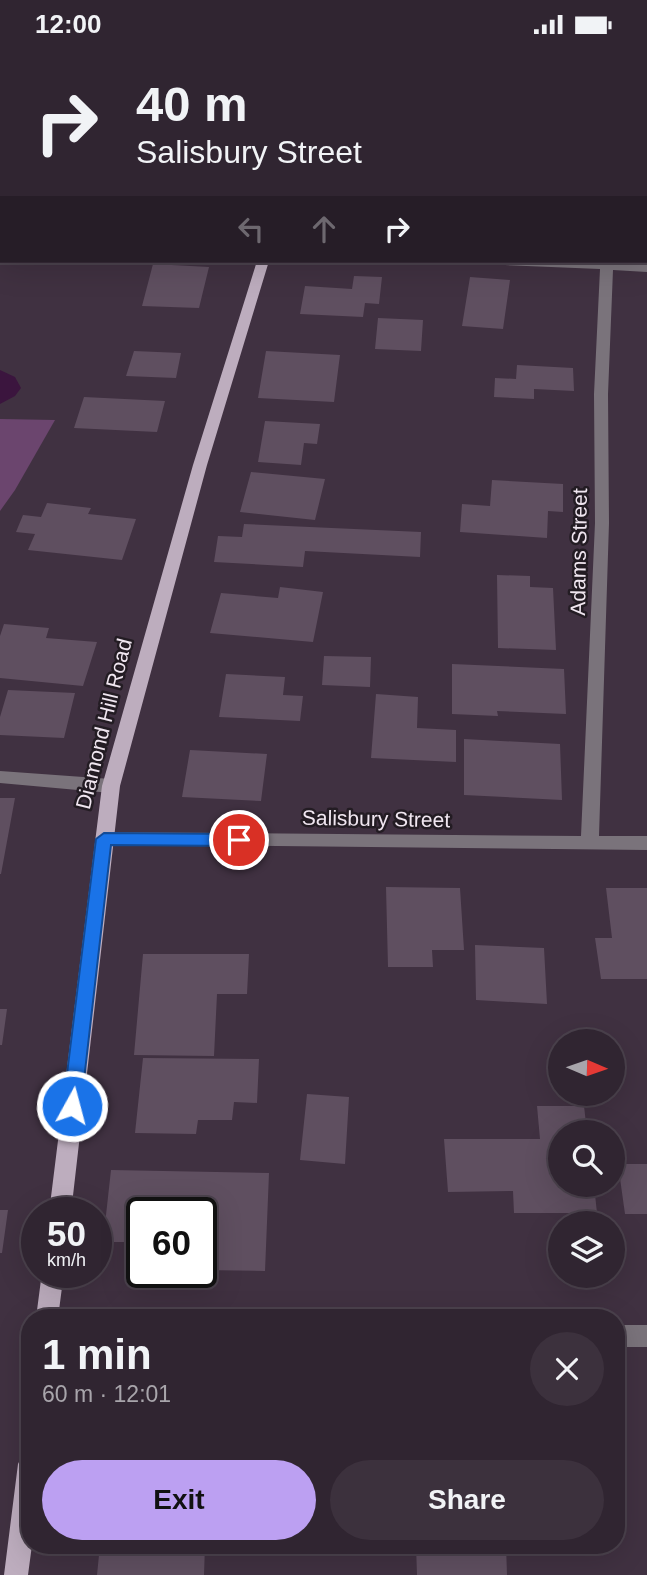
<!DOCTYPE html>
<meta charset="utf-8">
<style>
:root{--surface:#302531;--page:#3c313d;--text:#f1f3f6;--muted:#a8a5ab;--line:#4b424d;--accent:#bca0f2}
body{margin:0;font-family:Helvetica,sans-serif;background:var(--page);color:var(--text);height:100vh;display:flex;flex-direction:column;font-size:26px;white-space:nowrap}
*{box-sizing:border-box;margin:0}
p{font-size:23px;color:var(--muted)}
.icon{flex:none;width:38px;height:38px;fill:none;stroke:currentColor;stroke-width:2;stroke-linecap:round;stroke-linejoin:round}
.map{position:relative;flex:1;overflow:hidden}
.sheet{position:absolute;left:21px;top:1260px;width:604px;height:245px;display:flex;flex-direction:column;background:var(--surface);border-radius:28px;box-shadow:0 7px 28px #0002,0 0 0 2px var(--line)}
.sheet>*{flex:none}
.banner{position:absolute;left:0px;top:0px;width:648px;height:214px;box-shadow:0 7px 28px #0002,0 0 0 2px var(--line);background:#302531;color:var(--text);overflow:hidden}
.needle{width:46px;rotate:92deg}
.controls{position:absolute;left:548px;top:980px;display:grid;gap:14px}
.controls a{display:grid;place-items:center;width:77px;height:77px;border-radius:50%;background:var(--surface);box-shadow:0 7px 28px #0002,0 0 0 2px var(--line);font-size:35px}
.speed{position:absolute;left:21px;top:1148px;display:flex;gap:14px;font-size:35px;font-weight:700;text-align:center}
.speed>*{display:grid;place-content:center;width:91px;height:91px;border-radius:50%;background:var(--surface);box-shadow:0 7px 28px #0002,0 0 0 2px var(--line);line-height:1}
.speed small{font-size:18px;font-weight:400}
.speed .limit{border:4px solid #111;border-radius:10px;background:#fff;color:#111}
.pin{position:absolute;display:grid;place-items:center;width:60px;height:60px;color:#fff;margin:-30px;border:4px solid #fff;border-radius:50%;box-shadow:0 2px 7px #0007}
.me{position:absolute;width:77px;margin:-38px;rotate:7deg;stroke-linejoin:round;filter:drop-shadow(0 0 5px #0008)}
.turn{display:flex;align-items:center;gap:24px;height:147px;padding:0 21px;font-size:32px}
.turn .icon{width:91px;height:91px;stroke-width:2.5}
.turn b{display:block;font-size:49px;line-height:60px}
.lanes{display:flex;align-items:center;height:66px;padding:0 21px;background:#0003;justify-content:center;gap:35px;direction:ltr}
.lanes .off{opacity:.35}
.round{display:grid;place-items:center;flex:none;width:74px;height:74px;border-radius:37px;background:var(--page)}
.overview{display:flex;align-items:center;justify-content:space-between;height:119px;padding:0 21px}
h1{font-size:42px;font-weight:700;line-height:52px}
.action{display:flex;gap:14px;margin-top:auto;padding:14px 21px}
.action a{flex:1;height:80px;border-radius:42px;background:var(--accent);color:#111;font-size:28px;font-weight:700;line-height:80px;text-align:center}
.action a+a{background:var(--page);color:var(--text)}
.status{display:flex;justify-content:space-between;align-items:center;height:49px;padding:0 35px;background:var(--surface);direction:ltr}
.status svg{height:19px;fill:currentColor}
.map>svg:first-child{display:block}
</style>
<div class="status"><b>12:00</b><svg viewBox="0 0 49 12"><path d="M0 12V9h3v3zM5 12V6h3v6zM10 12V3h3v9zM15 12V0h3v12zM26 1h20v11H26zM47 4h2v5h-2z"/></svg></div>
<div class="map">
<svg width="647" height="1526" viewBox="0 0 647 1526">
<rect width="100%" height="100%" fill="#403141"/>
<path fill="#6b456e" d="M 0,370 L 55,371 L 15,441 L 0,462 Z"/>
<path fill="#3b153e" d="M 0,321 L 15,328 L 21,339 L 15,347 L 0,355 Z"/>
<path fill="#5f4f60" d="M 153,215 L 209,218 L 199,259 L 142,257 Z
M 354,227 L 382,228 L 379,255 L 365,254 L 363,268 L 300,265 L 305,237 L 352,240 Z
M 470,228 L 510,231 L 503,280 L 462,277 Z
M 378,269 L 423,271 L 421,302 L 375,300 Z
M 134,302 L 181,304 L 176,329 L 126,327 Z
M 266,302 L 340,306 L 334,353 L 258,349 Z
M 517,316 L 573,319 L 574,342 L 534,340 L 534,350 L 494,348 L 495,329 L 516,330 Z
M 84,348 L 165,352 L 157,383 L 74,379 Z
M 265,372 L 320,375 L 317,395 L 304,394 L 301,416 L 258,413 Z
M 251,423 L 325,430 L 315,471 L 240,463 Z
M 492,431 L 563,435 L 563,463 L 548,462 L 547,489 L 460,483 L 462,455 L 490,457 Z
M 47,454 L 91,459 L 88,465 L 136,470 L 122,511 L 28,501 L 35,485 L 16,483 L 23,466 L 41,468 Z
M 244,475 L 421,483 L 420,508 L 305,502 L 303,518 L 214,513 L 218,487 L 242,488 Z
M 497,526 L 530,527 L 530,538 L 553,539 L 556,601 L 498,599 Z
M 280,538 L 323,543 L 313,593 L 210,584 L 221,544 L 278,549 Z
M 4,575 L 49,579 L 46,589 L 97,593 L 83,637 L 0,629 L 0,587 Z
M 324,607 L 371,608 L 370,638 L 322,636 Z
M 452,615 L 564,620 L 566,665 L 497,662 L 498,667 L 452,665 Z
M 226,625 L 285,628 L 283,646 L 303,647 L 300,672 L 219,668 Z
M 8,641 L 75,644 L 64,689 L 0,686 L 0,668 Z
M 376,645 L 418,648 L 417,679 L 456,681 L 456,713 L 371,709 Z
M 464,690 L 560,695 L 562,751 L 464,746 Z
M 190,701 L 267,705 L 261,752 L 182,748 Z
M 0,749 L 15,749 L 1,825 L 0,825 Z
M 386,838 L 460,839 L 464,901 L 432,901 L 433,918 L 388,918 Z
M 606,839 L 647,839 L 647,930 L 601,930 L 595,889 L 612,889 Z
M 475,896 L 544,899 L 547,955 L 476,951 Z
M 143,905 L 249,905 L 247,945 L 217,945 L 214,1007 L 134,1006 Z
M 0,960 L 7,960 L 2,996 L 0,996 Z
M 143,1009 L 259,1010 L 257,1054 L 234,1053 L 232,1071 L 198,1071 L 196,1085 L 135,1084 Z
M 307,1045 L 349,1048 L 345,1115 L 300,1111 Z
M 537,1057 L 584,1057 L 587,1083 L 560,1083 L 560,1136 L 594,1136 L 597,1164 L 514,1164 L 513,1142 L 448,1143 L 444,1090 L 540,1090 Z
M 618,1115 L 647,1115 L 647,1165 L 625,1165 Z
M 111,1121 L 269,1124 L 265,1222 L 201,1221 L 201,1164 L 142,1164 L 142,1193 L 103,1193 Z
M 0,1161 L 8,1161 L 2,1204 L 0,1204 Z
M 100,1496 L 205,1496 L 204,1526 L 97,1526 Z
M 416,1496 L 506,1496 L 507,1526 L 417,1526 Z"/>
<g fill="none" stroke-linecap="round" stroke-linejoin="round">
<path fill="#7a737b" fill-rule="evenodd" d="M 368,0 L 378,0 L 378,2 L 368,2 Z
M 474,0 L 484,0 L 484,2 L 474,2 Z
M 606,0 L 616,0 L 616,2 L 606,2 Z
M 0,187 L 2,187 L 2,195 L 0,195 Z
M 499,212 L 613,212 L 647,215 L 647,223 L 613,221 L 608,345 L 609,474 L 599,787 L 647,787 L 647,801 L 98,795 L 95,790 L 98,785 L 104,783 L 581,787 L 595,474 L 594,345 L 600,220 L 505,216 Z
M 0,722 L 111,730 L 117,732 L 120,737 L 117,742 L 111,744 L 0,734 Z
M 616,1276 L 647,1276 L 647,1298 L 616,1298 Z"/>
<path fill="#bdadbe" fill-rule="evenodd" d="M 317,0 L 327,0 L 316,2 Z
M 257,212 L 269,212 L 207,416 L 120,737 L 71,1164 L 49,1164 L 102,737 L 193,416 Z
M 42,1223 L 64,1223 L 58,1269 L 36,1269 Z
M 30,1403 L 30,1496 L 32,1496 L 28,1526 L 4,1526 L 18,1415 L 22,1407 Z"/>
</g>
<path fill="#1a73e8" stroke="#114b97" stroke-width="2" d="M 104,784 L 239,785 L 247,791 L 239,797 L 111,796 L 81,1057 L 79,1063 L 72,1065 L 66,1063 L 63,1057 L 96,790 Z"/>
<g text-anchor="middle" stroke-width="5" stroke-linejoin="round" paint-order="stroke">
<g font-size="21" fill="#f0e6f0" stroke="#231c23">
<text transform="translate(579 503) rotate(-89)" y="7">Adams Street</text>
<text transform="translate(104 675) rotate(-76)" y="7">Diamond Hill Road</text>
<text transform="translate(376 770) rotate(1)" y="7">Salisbury Street</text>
</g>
</g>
</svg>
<div class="controls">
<a><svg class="needle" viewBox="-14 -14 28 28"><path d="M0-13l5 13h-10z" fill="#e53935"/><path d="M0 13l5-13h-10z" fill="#a8a5ab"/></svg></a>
<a><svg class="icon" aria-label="search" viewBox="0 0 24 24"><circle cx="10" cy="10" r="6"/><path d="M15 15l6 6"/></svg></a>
<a><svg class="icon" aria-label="layers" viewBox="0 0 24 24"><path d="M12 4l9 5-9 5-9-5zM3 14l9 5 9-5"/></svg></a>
</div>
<div class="speed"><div>50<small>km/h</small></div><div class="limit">60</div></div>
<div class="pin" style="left:239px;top:791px;background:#d93025"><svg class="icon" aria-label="arrive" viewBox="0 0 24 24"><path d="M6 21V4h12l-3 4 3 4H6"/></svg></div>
<svg class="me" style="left:72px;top:1057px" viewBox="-20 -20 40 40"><circle r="17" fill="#1a73e8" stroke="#fff" stroke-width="3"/><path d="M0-11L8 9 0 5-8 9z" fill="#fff"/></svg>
<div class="banner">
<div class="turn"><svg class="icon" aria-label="right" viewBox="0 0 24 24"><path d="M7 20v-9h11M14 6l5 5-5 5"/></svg><div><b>40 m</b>Salisbury Street</div></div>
<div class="lanes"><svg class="icon off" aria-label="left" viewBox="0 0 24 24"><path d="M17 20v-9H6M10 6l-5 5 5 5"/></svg><svg class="icon off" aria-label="ahead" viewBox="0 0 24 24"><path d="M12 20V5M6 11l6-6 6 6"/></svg><svg class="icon" aria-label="right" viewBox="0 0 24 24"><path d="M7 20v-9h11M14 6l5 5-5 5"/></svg></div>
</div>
<section class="sheet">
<div class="overview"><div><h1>1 min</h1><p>60 m · 12:01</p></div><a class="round"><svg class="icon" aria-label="close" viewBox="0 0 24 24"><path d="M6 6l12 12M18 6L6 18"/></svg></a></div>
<div class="action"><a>Exit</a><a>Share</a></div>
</section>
</div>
